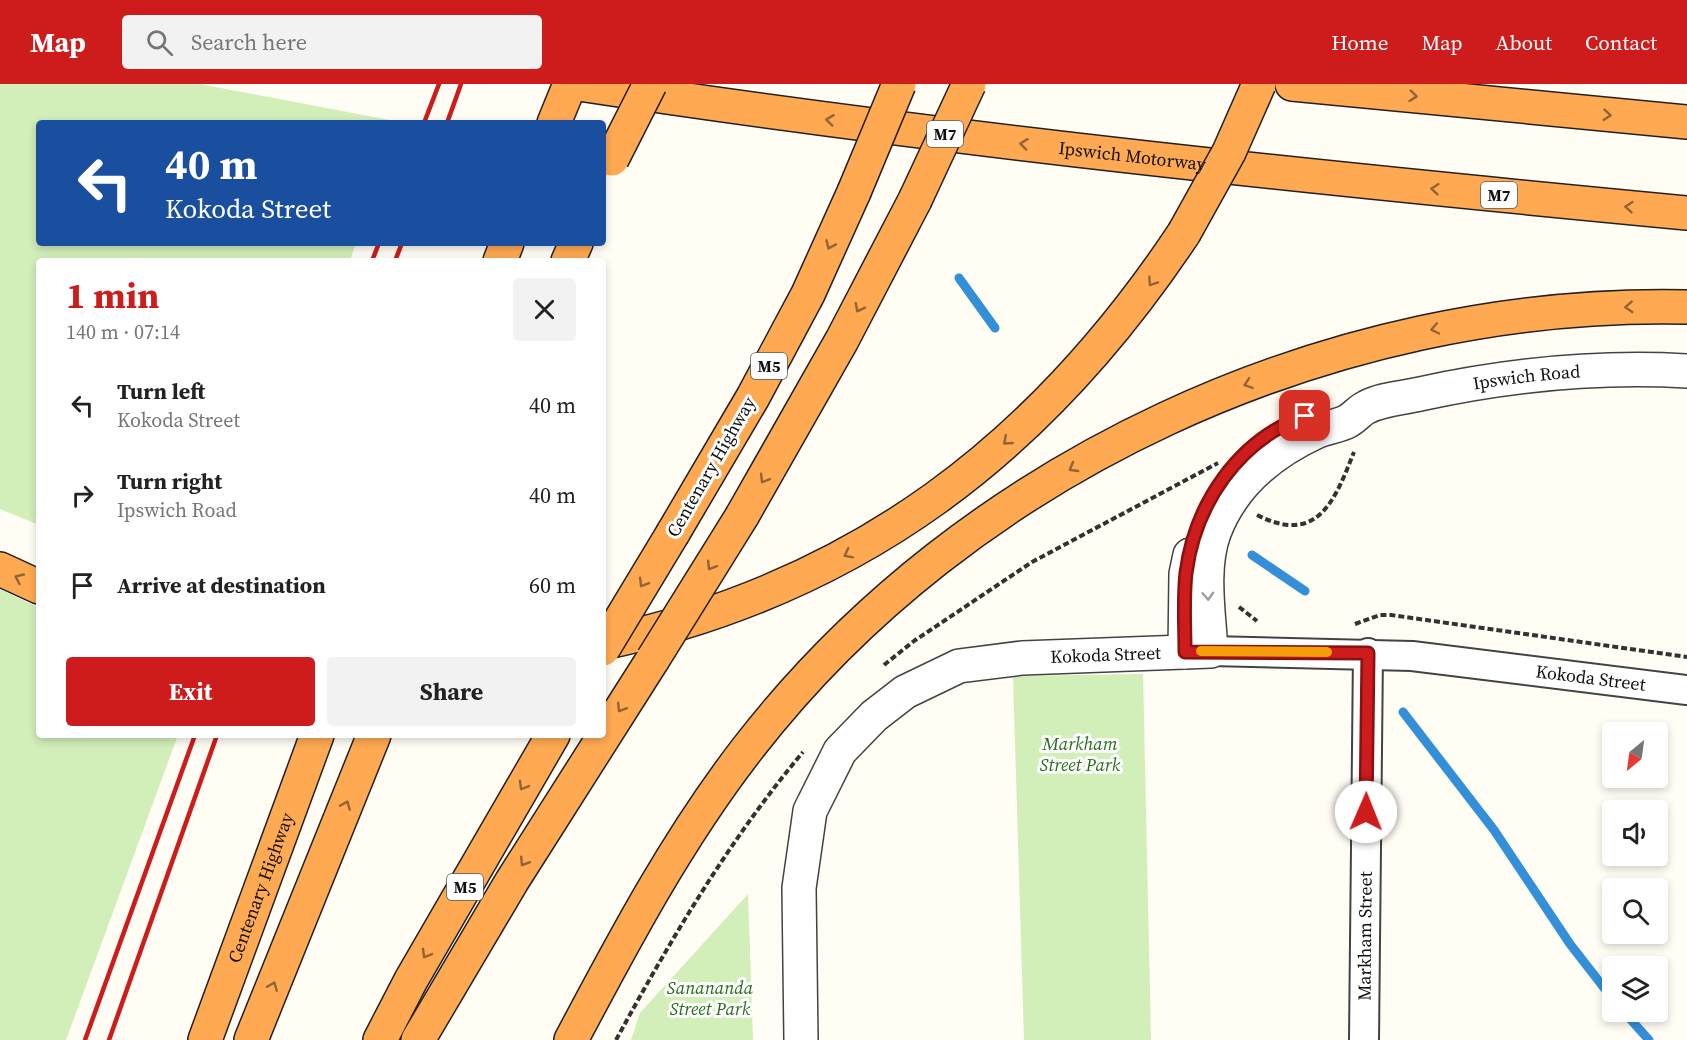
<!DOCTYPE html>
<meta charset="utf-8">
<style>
:root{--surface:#fff;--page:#f2f2f2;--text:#222;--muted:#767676;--accent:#ce1b1b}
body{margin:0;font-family:"Source Serif 4",serif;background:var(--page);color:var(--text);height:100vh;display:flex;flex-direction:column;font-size:22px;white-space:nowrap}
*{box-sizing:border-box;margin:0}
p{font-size:20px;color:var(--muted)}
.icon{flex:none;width:33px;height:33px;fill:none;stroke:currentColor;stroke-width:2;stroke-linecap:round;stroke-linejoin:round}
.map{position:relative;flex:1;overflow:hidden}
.sheet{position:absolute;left:36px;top:174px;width:570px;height:480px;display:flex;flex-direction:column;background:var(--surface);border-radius:6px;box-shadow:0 3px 9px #0003}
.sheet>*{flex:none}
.banner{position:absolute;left:36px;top:36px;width:570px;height:126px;border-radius:6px;box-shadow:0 3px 9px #0003;background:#1a4fa0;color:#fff;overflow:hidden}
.needle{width:39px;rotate:209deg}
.fabs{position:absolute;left:1602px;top:638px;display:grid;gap:12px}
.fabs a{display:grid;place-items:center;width:66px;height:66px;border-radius:6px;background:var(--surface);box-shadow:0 3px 9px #0003;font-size:30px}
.pin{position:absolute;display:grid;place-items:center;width:51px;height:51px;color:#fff;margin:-26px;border-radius:12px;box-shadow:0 3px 9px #0006}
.me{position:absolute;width:66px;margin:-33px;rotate:1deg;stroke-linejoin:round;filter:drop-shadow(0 0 4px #0008)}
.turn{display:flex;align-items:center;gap:21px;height:126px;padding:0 30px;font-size:27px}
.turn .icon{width:78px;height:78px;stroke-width:2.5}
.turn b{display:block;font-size:42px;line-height:51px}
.round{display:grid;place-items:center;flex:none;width:63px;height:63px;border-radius:6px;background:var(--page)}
.summary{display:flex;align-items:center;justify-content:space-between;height:102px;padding:0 30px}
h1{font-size:36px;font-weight:700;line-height:45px;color:var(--accent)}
.action{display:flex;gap:12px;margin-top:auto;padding:12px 30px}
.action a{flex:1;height:69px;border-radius:6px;background:var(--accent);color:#fff;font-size:24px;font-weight:700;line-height:69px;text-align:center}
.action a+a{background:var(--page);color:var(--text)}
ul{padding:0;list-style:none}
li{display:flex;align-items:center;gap:18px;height:90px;padding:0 30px}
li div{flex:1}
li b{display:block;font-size:22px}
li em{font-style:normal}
header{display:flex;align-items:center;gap:36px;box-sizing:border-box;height:84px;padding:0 30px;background:var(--accent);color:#fff}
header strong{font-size:28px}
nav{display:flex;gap:33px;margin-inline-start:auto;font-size:21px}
.search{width:420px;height:54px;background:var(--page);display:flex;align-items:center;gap:15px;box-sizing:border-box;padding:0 21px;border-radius:6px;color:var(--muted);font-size:22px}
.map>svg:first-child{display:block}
</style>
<header>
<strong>Map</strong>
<div class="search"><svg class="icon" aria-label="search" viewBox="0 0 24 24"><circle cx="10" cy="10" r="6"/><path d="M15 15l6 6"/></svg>Search here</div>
<nav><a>Home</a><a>Map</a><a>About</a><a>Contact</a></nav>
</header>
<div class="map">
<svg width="1687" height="956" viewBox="0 0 1687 956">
<rect width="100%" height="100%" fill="#fffdf4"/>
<path fill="#d2eeb9" d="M 0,0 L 200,0 L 400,38 L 39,39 L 39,159 L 356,159 L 350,177 L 39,177 L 39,441 L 0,425 Z
M 0,505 L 39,524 L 39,651 L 178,651 L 66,956 L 0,956 Z
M 1143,590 L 1151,956 L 1024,956 L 1013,592 Z
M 748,810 L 753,956 L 631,956 L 640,929 Z"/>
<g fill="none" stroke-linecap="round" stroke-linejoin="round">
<path stroke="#348fd9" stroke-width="9" d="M 959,194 L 995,244
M 1252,471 L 1305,507
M 1403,628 L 1494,746 L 1570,860 L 1612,914
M 1623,927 L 1649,956"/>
<defs>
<g id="minor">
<path id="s1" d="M 1211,567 L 1412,572 L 1687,606"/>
<path id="s2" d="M 1364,956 L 1368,569"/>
</g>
<g id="tertiary">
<path d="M 1185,568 L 1186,490 L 1190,471"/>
<path id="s3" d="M 801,956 L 799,804 L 810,727 L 840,667 L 874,632 L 905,608 L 959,582 L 1022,574 L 1211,567 C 1209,530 1201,485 1214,449 C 1232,400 1272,368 1318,347 C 1328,343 1339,342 1348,337 C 1355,333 1360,326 1367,323 C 1382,315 1403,314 1420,310 C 1507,291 1598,282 1687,287"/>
</g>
<g id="motorway">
<path id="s4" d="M 579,0 C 947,56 1317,94 1687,129"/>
<path d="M 1292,0 L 1687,38"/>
<path d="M 554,39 L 570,0"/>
<path d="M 500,177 L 507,159"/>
<path d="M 568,177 L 576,159"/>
<path d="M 742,432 L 842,256 L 915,116"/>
<path d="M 673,449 L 753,313 L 808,210 L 854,108"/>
<path d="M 0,485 L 39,503"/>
<path d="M 603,559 C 859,504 1041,364 1184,149"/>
<path id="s5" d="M 205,956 L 317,651"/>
<path d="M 251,956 L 374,651"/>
<path d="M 380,956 L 411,896 L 553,651"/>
<path d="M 418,956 L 512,797 L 653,575"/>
<path d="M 571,956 C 624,856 678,754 748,664 C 966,382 1332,215 1687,223"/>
</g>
</defs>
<use href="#minor" stroke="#434343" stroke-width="32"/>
<use href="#tertiary" stroke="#434343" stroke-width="36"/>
<use href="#motorway" stroke="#212121" stroke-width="36"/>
<path stroke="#323232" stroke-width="4" stroke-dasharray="6 3" stroke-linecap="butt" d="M 1257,431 C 1318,462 1335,416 1354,368
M 1239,523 L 1257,537
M 1355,540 L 1380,531 L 1391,531 L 1687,573
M 884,581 L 914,557 L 1032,478 L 1218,379
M 616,956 C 671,855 729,756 803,668"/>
<use href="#minor" stroke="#fff" stroke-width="28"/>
<use href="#tertiary" stroke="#fff" stroke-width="33"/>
<use href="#motorway" stroke="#ffa952" stroke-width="33"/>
<path stroke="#ce1b1b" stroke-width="4.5" d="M 424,39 L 439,0
M 447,39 L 461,0
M 372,177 L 379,159
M 395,177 L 402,159
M 85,956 L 195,651
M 109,956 L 217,651"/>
<defs>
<path id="motorway-bridge" d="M 612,75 L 650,0
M 854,108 L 899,0
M 915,116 L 969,0
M 1184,149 L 1229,68 L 1259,0
M 603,565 L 673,449
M 653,575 L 742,432"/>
</defs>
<use href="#motorway-bridge" stroke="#212121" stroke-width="36" stroke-linecap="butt"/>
<use href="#motorway-bridge" stroke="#ffa952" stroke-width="33"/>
</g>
<defs><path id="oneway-chevron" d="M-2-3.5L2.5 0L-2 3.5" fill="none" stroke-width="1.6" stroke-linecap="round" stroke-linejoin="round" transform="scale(1.5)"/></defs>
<g stroke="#936434">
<use href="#oneway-chevron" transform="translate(1413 12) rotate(6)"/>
<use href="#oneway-chevron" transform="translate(1607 31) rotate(5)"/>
<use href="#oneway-chevron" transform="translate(830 36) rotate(-173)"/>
<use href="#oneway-chevron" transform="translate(1024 60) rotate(-173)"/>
<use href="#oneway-chevron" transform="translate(1435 105) rotate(-175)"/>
<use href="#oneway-chevron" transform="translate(1629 123) rotate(-175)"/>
<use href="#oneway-chevron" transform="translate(830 161) rotate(114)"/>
<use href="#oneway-chevron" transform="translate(1152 198) rotate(124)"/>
<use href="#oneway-chevron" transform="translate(1629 223) rotate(177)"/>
<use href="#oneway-chevron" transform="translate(859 224) rotate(117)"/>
<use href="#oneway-chevron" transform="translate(1435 245) rotate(168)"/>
<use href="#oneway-chevron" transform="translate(1248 300) rotate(161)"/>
<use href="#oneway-chevron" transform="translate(1007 357) rotate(139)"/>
<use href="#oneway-chevron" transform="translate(1073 384) rotate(150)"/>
<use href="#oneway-chevron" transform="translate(764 395) rotate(121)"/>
<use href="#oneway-chevron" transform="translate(848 470) rotate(153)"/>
<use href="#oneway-chevron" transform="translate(711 482) rotate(122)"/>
<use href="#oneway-chevron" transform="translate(19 494) rotate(-155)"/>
<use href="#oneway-chevron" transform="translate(643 499) rotate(121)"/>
<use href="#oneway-chevron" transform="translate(621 624) rotate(122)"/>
<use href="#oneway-chevron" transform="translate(523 702) rotate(120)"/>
<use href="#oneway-chevron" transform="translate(346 721) rotate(-68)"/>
<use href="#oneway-chevron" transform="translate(524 778) rotate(122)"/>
<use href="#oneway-chevron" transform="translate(426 870) rotate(120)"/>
<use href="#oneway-chevron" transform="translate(273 902) rotate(-68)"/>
</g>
<use stroke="#9f9f9f" href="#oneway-chevron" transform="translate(1208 512) rotate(87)"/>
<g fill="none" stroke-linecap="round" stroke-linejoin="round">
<defs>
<path id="route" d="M 1305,332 C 1238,356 1195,420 1186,489 C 1183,515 1185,542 1185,568 L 1368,569 L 1366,728"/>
</defs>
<use href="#route" stroke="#861212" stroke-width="15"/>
<use href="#route" stroke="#ce1b1b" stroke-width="10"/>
<path stroke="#f59e0b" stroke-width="10" d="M 1201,567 L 1327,568"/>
</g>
<g text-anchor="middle" stroke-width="6" stroke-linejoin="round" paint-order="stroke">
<g fill="#fff" stroke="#585858" stroke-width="1.5">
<rect x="927" y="37" width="36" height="26" rx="4.5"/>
<rect x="1481" y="98" width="36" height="26" rx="4.5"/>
<rect x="751" y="269" width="36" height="26" rx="4.5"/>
<rect x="447" y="790" width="36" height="26" rx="4.5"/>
</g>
<g font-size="16" font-weight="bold" fill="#101010">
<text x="945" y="56">M7</text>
<text x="1499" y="117">M7</text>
<text x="769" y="288">M5</text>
<text x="465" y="809">M5</text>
</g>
<g font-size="18" fill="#101010" stroke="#fff">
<text dy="6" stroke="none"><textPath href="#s4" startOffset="558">Ipswich Motorway</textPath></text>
<text dy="6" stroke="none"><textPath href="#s3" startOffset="1184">Ipswich Road</textPath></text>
<text transform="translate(711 383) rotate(-60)" y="6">Centenary Highway</text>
<text dy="6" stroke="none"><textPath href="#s3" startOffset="592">Kokoda Street</textPath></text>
<text dy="6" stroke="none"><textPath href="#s1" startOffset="381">Kokoda Street</textPath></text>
<text dy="6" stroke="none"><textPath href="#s5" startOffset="162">Centenary Highway</textPath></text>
<text dy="6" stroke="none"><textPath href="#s2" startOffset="104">Markham Street</textPath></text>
</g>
<g font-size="18" font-style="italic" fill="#276f19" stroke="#fff">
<text x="1080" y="666">Markham<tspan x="1080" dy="21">Street Park</tspan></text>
<text x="710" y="910">Sanananda<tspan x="710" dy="21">Street Park</tspan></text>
</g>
</g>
</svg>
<div class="fabs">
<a><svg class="needle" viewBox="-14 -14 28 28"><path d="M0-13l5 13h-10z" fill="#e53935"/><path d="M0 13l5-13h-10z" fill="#767676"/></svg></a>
<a><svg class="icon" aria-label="sound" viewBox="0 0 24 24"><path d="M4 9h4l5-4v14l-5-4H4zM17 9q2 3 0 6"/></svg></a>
<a><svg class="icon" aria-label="search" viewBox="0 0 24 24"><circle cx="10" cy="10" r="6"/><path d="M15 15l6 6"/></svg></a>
<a><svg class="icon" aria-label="layers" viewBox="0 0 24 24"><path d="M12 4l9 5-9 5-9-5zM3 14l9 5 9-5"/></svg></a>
</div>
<div class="pin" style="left:1305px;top:332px;background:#d93025"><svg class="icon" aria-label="arrive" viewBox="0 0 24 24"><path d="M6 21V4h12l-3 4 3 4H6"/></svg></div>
<svg class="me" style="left:1366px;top:728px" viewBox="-20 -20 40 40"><circle r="19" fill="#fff"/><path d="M0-13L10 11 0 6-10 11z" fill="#ce1b1b"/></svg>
<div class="banner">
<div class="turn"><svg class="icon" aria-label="left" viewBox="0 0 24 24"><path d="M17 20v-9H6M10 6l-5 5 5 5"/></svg><div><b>40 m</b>Kokoda Street</div></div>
</div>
<section class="sheet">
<div class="summary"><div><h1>1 min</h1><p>140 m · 07:14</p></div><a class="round"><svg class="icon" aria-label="close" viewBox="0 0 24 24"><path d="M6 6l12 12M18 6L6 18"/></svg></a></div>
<ul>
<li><svg class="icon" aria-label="left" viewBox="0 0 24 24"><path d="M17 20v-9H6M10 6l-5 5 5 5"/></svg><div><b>Turn left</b><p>Kokoda Street</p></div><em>40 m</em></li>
<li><svg class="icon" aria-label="right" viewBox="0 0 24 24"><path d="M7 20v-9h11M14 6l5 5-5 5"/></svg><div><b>Turn right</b><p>Ipswich Road</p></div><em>40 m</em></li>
<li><svg class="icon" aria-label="arrive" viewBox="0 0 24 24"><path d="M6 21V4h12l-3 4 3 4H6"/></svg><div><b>Arrive at destination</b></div><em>60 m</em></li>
</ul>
<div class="action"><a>Exit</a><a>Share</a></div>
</section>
</div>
